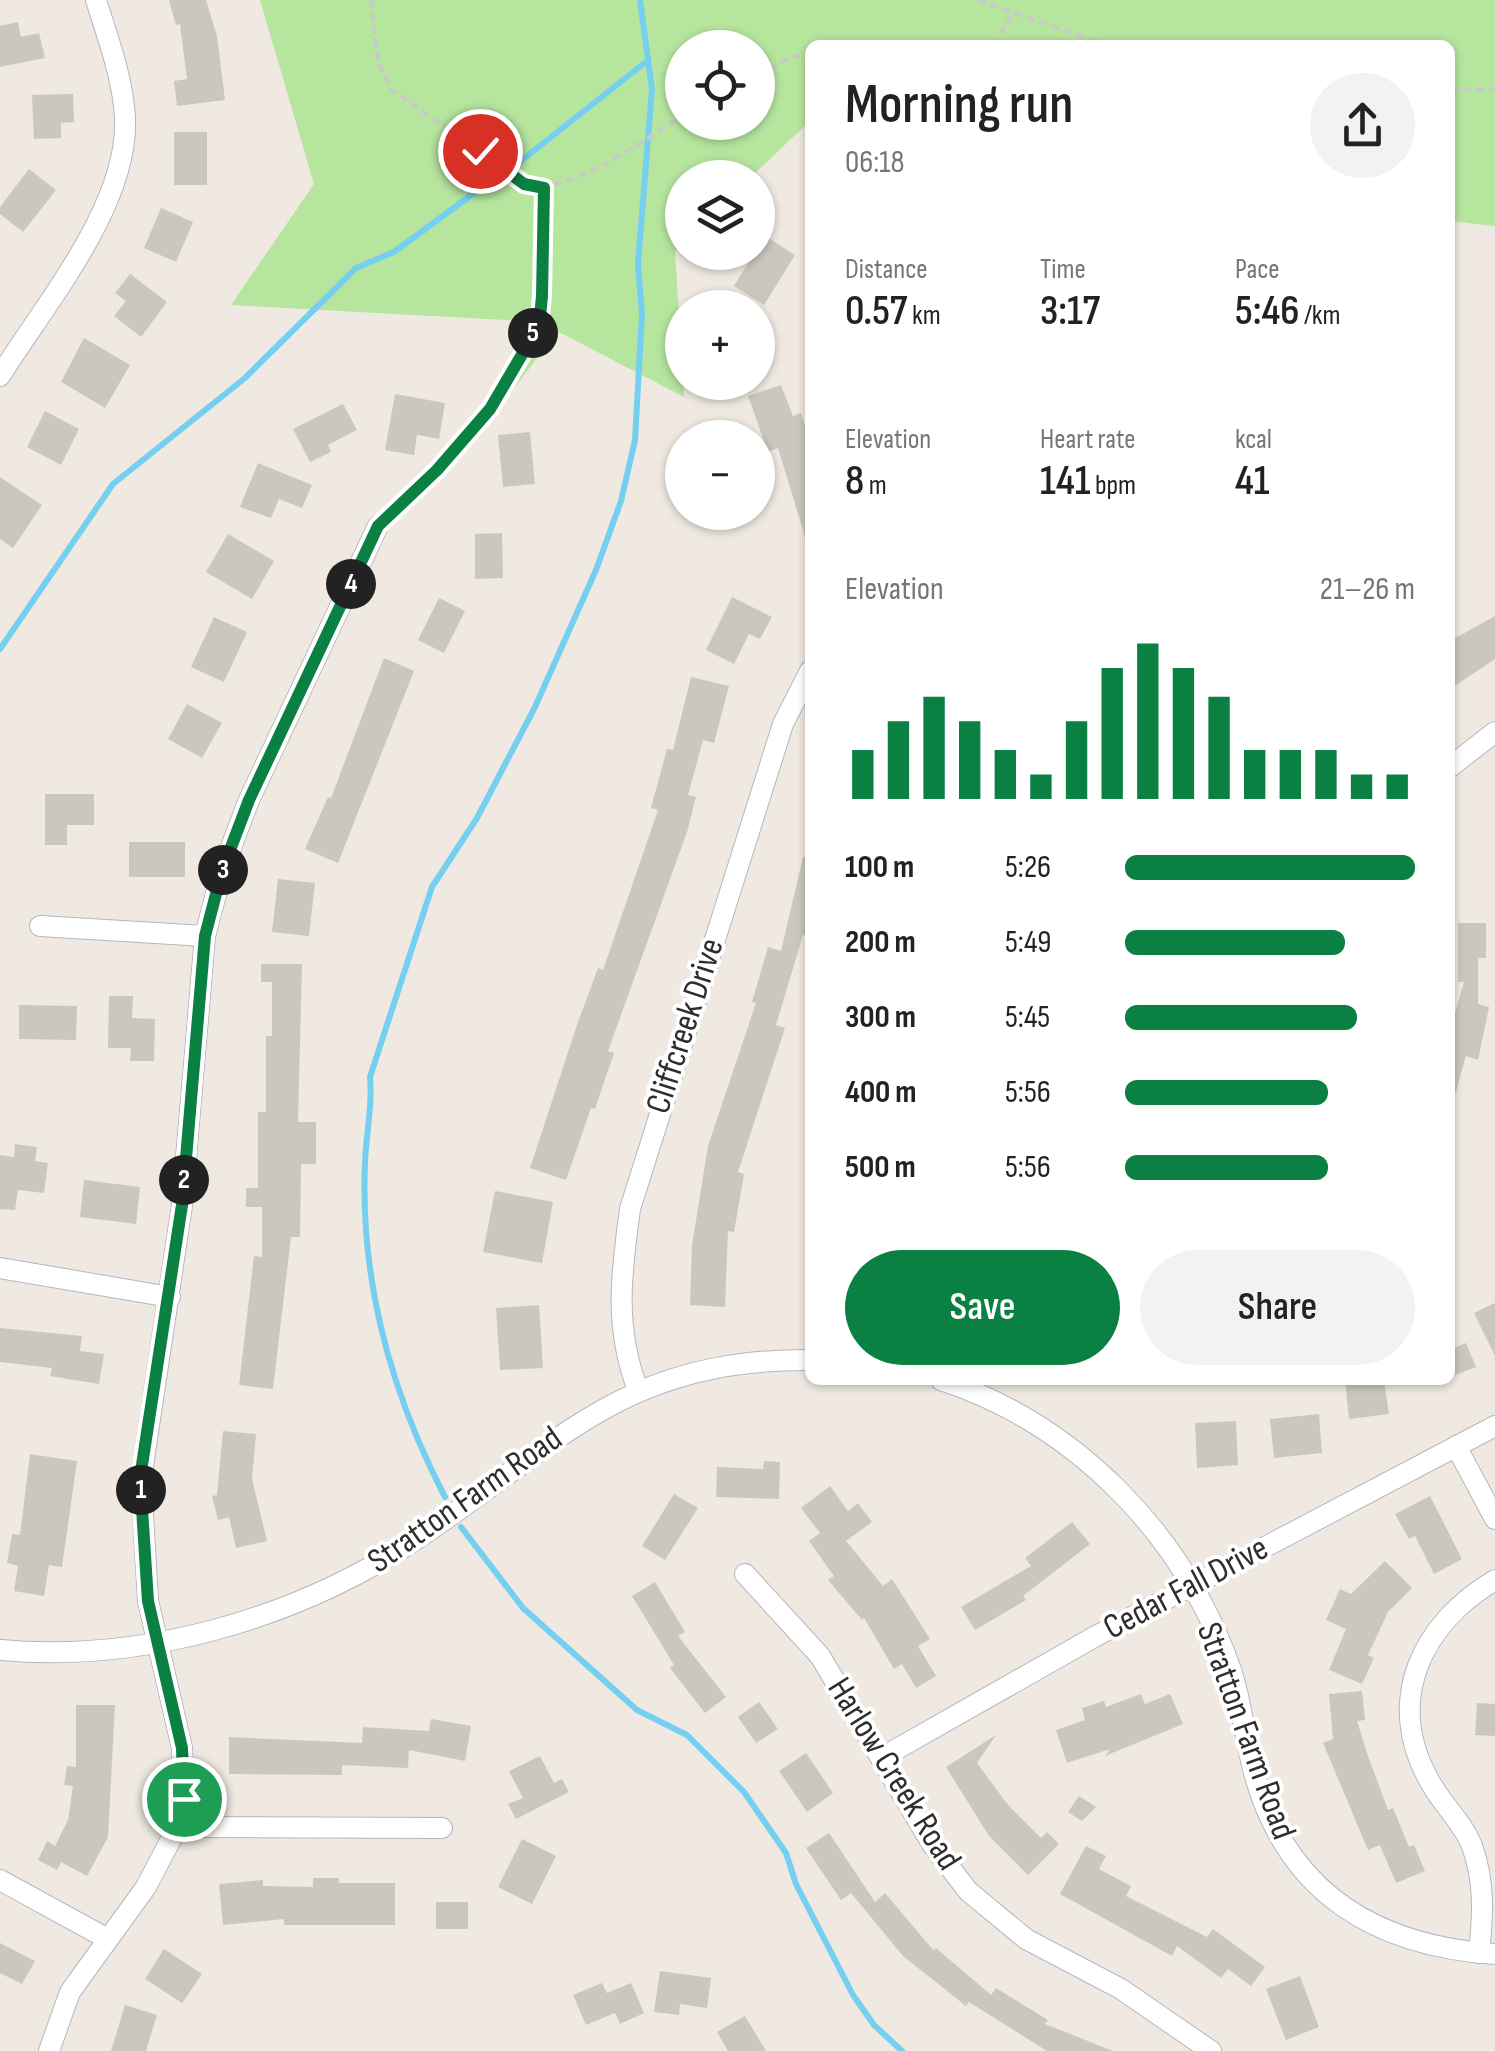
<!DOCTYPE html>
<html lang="en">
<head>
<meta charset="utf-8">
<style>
  body { margin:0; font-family:"Sofia Sans Condensed",sans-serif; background:#f2f2f2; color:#222; height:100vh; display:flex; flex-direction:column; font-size:38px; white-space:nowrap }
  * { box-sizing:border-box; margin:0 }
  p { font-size:32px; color:#767676 }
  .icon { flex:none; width:55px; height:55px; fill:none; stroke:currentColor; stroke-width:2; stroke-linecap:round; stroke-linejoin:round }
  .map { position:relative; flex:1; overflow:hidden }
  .panel { position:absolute; left:805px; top:40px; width:650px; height:1345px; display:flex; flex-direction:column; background:#fff; border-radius:15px; box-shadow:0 2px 8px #0004 }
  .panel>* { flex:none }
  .fabs { position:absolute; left:665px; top:30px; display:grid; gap:20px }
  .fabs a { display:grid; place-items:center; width:110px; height:110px; border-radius:50%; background:#fff; box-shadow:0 2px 8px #0004; font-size:50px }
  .pin { position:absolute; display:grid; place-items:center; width:85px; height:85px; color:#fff; margin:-42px; border:5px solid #fff; border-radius:50%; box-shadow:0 2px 10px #0007 }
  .km { position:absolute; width:50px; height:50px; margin:-25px; border-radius:50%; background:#222; color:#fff; font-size:28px; line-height:50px; text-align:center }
  .round { display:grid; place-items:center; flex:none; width:105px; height:105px; border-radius:52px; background:#f2f2f2 }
  .summary { display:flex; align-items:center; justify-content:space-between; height:170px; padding:0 40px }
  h1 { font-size:55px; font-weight:600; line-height:75px }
  .stats { display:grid; grid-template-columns:repeat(3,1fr); gap:15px; height:170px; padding:10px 40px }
  .stats div { display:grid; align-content:center }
  .stats b { font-size:42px; font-weight:600 }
  .stats small { font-size:28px; font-weight:400 }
  .stats p { font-size:28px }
  .chart { height:280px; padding:20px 40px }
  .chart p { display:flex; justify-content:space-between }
  .chart svg { width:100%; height:180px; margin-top:10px; stroke:#0b8043; stroke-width:6 }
  .button { display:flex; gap:20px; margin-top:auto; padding:20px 40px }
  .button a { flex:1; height:115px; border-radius:60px; background:#0b8043; color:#fff; font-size:40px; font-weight:600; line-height:115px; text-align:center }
  .button a+a { background:#f2f2f2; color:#222 }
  ul { padding:0 40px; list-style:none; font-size:32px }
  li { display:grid; grid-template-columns:160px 120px 1fr; align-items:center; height:75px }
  li i { height:25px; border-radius:12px; background:#0b8043 }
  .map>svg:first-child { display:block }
  .green { fill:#b6e59e; fill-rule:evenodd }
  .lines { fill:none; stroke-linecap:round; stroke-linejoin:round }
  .stream { stroke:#75cff0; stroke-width:6 }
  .building { fill:#cbc7bf }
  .minor-casing { stroke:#b4b7c1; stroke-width:22 }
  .path { stroke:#c9c9c9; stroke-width:4; stroke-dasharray:8 5; stroke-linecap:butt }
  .minor { stroke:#fff; stroke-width:20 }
  .route-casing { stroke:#fff; stroke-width:20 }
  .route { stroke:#0b8043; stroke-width:12 }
  .labels { text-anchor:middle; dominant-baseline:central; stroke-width:8; stroke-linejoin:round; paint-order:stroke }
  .street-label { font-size:35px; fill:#2e2e2e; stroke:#fff }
</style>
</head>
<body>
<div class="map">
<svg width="1495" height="2051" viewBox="0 0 1495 2051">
  <rect width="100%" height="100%" fill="#efe9e1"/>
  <!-- green -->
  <path class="green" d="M260,0H1495V226L1450,221V45H810V121L751,177L682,178V243L675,251L684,397L557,331C511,393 467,454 409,506L401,494L440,459L488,402L526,321L231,305L314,184ZM682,48H758V122H682Z"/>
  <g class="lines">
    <!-- stream -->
    <path class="stream" d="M512,168L647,61
      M0,649L113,484L245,378L356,268L394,252L497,176
      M445,1497C391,1393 360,1279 365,1162C366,1133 373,1106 370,1077L432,887L477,818L535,707L596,570L621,501L635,440L642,314L638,264L652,89L640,0
      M461,1527L523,1608L637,1710L687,1735L744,1792L786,1853L796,1884L853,1995L874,2025L902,2051"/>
  </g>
  <!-- building -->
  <path class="building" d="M169,0H206L217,36L225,100L177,106L174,81L187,79L180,24L176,25Z
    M18,22L21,37L39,33L45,58L0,67V26Z
    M73,94L74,122L61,123V138L34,139L32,95Z
    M174,132H207V185H174Z
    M29,169L56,190L23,232L0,214V207Z
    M161,208L193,222L176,262L144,248Z
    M765,236L795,255L764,305L734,286Z
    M130,274L167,302L141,337L114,316L126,301L115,293Z
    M84,338L130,365L105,408L61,382Z
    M781,385L793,416L801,413L810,440V539L806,540L778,448L768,452L748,396Z
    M395,394L445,403L439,439L417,435L414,455L385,450Z
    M343,404L357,430L328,445L331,452L310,462L293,429Z
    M45,411L79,429L61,465L27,447Z
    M530,432L535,484L503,487L498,435Z
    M258,463L312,485L302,508L279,499L271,518L240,507Z
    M0,477L42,505L13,548L0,539Z
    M502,533L503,578L475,579V534Z
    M228,534L274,561L252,599L206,572Z
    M732,597L772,617L760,639L749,634L734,664L706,650Z
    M439,598L465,611L444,653L418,640Z
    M1495,616V659L1450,689V641Z
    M214,617L247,632L224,682L191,667Z
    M384,658L414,671L338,863L305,849L328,797L331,798Z
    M691,677L729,686L714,743L703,740L688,795L696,797L687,832L608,1051L614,1053L595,1109L591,1108L566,1180L530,1168L578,1022L598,968L603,970L658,810L651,808L667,749L673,750Z
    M187,704L222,723L202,758L168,739Z
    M45,794H94V825H67V845H45Z
    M129,842H185V877H129Z
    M803,857H810V936L803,935L776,1025L785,1028L738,1172L744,1174L734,1232L728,1231L725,1307L690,1305L692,1245L708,1146L756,1003L752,1002L768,947L781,951Z
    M278,879L315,883L309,936L272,932Z
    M1458,923H1486V958H1478V1004L1489,1007L1478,1060L1466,1056L1455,1095H1450V1030L1464,982H1458Z
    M261,964H302L298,1122H316V1164H301L300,1237H291L273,1389L239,1385L254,1256L262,1257V1207H246V1188H258V1112H266V1036H272V982H261Z
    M109,996H133L132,1018L155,1019L154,1061H130L131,1048H108Z
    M19,1005L77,1006L76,1040L19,1039Z
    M15,1144L37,1147L35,1161L48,1163L44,1193L18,1190L15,1210L0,1209V1155L14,1157Z
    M84,1180L140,1187L136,1224L80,1217Z
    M495,1191L553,1202L542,1263L483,1252Z
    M1495,1303V1356L1474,1313Z
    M539,1305L543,1368L500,1370L496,1308Z
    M0,1328L82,1336L80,1351L104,1354L99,1384L50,1376L52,1368L0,1362Z
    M1466,1343L1476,1367L1450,1377V1350Z
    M1345,1380H1384L1389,1414L1349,1419Z
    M1319,1414L1322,1453L1274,1458L1270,1419Z
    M1236,1421L1238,1465L1197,1468L1195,1423Z
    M223,1431L256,1434L252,1479L267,1541L236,1548L229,1517L218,1520L212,1496L217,1495Z
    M30,1454L77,1461L62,1567L49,1565L44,1596L14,1591L18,1566L7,1563L12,1534L20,1535Z
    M764,1461L780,1462L779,1499L716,1497L717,1467L763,1469Z
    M830,1486L848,1511L858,1503L872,1522L846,1541L883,1586L892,1579L930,1639L918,1646L936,1676L916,1688L902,1664L894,1669L864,1618L862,1620L828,1580L834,1576L809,1541L820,1533L801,1508Z
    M674,1494L698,1508L665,1560L642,1546Z
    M1430,1496L1462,1559L1434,1574L1415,1536L1409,1539L1395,1514Z
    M1072,1522L1090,1544L1023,1596L1026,1600L975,1630L961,1607L1031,1566L1025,1558Z
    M1385,1561L1412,1588L1388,1612L1368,1655L1374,1658L1362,1684L1329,1670L1346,1629L1326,1620L1340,1589L1351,1594Z
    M655,1582L685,1632L678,1636L726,1697L705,1713L670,1668L674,1665L632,1596Z
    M1362,1691L1365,1720L1357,1721L1368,1756L1388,1810L1393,1808L1409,1847L1414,1845L1425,1871L1396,1883L1380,1845L1368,1850L1323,1743L1333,1739L1329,1694Z
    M1141,1694L1145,1704L1170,1694L1183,1724L1105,1756L1110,1749L1067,1763L1056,1730L1085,1720L1082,1708L1104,1701L1106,1707Z
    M759,1702L778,1729L756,1743L738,1717Z
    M1477,1703L1495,1704V1736L1475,1735Z
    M76,1705H115L108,1837L87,1876L61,1862L57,1870L38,1860L47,1841L55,1846L68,1820L73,1786L64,1785L67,1766L76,1767Z
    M431,1719L471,1726L465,1761L409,1750L408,1768L342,1765V1775L229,1774V1737L362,1743L363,1727L429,1731Z
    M996,1735L977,1763L1008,1805L1041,1838L1047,1832L1059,1844L1028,1875L989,1836L946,1767Z
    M806,1753L833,1793L807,1812L779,1771Z
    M540,1756L554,1783L562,1779L569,1792L516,1819L508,1804L523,1798L509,1771Z
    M1079,1796L1096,1807L1082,1821L1068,1812Z
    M829,1833L875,1902L885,1893L934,1951L936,1948L991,1995L996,1988L1048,2020L1045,2024L1113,2051H1047L969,2002L966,2006L903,1956L851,1893L841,1900L806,1848Z
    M522,1839L556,1856L532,1904L498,1887Z
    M1086,1846L1106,1856L1099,1869L1131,1886L1126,1896L1207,1937L1213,1929L1265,1967L1251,1986L1228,1969L1221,1978L1177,1946L1172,1956L1060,1894Z
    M313,1878H339V1883H395V1925H284V1919L223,1925L219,1884L263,1880V1886L313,1887Z
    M436,1902H468V1929H436Z
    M0,1943L35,1961L22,1984L0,1973Z
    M164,1949L202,1974L182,2003L145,1979Z
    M660,1971L711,1978L707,2008L680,2004L679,2015L654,2012Z
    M1300,1976L1319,2027L1286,2040L1266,1989Z
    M602,1983L607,1993L631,1983L644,2013L620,2024L615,2013L586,2025L573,1995Z
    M125,2005L157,2015L146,2051H111Z
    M745,2016L766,2051H728L717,2032Z"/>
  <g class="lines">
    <!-- minor casing -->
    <g class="minor-casing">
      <path id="minor" d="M0,376C45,304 129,205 125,118C123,78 108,39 96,0
        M1450,767L1495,732
        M40,926L205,936
        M0,1268L170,1297
        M941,1380C1076,1424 1184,1535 1231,1670C1242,1703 1245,1739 1254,1773C1287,1893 1375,1946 1495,1954
        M638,1390C614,1328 621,1274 630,1209L783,724L810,671
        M1456,1446L1495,1519
        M745,1574L820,1656L932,1844L968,1891L1026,1939L1121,1989L1211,2051
        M0,1650C142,1663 294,1619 412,1542C558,1447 618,1359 810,1360
        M881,1758L1096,1636L1495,1426
        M180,1822L203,1827L442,1828
        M0,1880L106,1938
        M1479,1953C1483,1916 1485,1882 1472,1846C1463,1823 1442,1804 1430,1782C1384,1701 1421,1624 1495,1580
        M49,2051L70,1992L146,1887L180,1822L184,1799L182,1748L148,1601L141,1479L182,1205L205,936L222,871L249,800L378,526"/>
    </g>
    <!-- path -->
    <path class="path" d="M371,0L378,62L391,89L524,184C566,198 647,138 682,116
      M978,0L1106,45
      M993,45L1014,12
      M758,75L790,57L810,54
      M1450,89L1495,90
      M393,512C450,459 516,395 539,318C551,279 543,228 544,188"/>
    <!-- minor -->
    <use href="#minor" class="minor"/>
  </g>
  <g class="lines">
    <!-- route casing -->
    <g class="route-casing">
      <path id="route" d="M184,1799L182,1748L148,1601L140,1478L182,1205L205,936L222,871L249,800L378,526L437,470L490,409L527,346L540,317L542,296L544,188L524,184L480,151"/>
    </g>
    <!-- route -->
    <use href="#route" class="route"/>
  </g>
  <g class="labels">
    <!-- street labels -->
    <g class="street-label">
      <text transform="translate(685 1026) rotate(-72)">Cliffcreek Drive</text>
      <text transform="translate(465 1500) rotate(-35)">Stratton Farm Road</text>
      <text transform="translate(1186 1588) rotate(-28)">Cedar Fall Drive</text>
      <text transform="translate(1246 1731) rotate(70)">Stratton Farm Road</text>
      <text transform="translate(894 1774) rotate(58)">Harlow Creek Road</text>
    </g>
  </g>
</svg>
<div class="fabs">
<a><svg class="icon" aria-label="locate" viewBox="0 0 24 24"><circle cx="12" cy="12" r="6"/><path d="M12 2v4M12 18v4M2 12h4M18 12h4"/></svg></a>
<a><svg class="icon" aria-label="layers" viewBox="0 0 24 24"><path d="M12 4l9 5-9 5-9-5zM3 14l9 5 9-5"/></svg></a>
<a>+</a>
<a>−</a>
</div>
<div class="pin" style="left:184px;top:1799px;background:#1e9e55"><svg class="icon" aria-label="arrive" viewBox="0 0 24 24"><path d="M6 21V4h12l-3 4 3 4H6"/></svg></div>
<div class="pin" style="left:480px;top:151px;background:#d93025"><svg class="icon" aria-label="check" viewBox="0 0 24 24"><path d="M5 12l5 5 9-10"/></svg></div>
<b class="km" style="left:141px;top:1490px">1</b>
<b class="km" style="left:184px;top:1180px">2</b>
<b class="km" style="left:223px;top:870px">3</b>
<b class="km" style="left:351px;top:584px">4</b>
<b class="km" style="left:533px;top:333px">5</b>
<section class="panel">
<div class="summary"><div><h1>Morning run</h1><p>06:18</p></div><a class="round"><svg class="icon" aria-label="share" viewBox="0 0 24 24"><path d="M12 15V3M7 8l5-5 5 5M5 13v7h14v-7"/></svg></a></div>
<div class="stats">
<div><p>Distance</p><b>0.57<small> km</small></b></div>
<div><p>Time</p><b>3:17</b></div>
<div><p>Pace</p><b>5:46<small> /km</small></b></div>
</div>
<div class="stats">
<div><p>Elevation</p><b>8<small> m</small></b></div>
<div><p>Heart rate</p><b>141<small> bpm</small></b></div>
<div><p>kcal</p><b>41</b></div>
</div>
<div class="chart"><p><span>Elevation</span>21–26 m</p>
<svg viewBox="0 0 160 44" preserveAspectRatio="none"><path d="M5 44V32M15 44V25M25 44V19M35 44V25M45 44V32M55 44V38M65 44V25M75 44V12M85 44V6M95 44V12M105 44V19M115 44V32M125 44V32M135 44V32M145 44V38M155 44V38"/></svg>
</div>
<ul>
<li><b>100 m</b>5:26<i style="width:100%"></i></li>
<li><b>200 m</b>5:49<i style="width:76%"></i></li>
<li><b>300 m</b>5:45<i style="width:80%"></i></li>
<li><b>400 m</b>5:56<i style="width:70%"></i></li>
<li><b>500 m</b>5:56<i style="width:70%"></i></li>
</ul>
<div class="button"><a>Save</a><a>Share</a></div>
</section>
</div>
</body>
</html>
